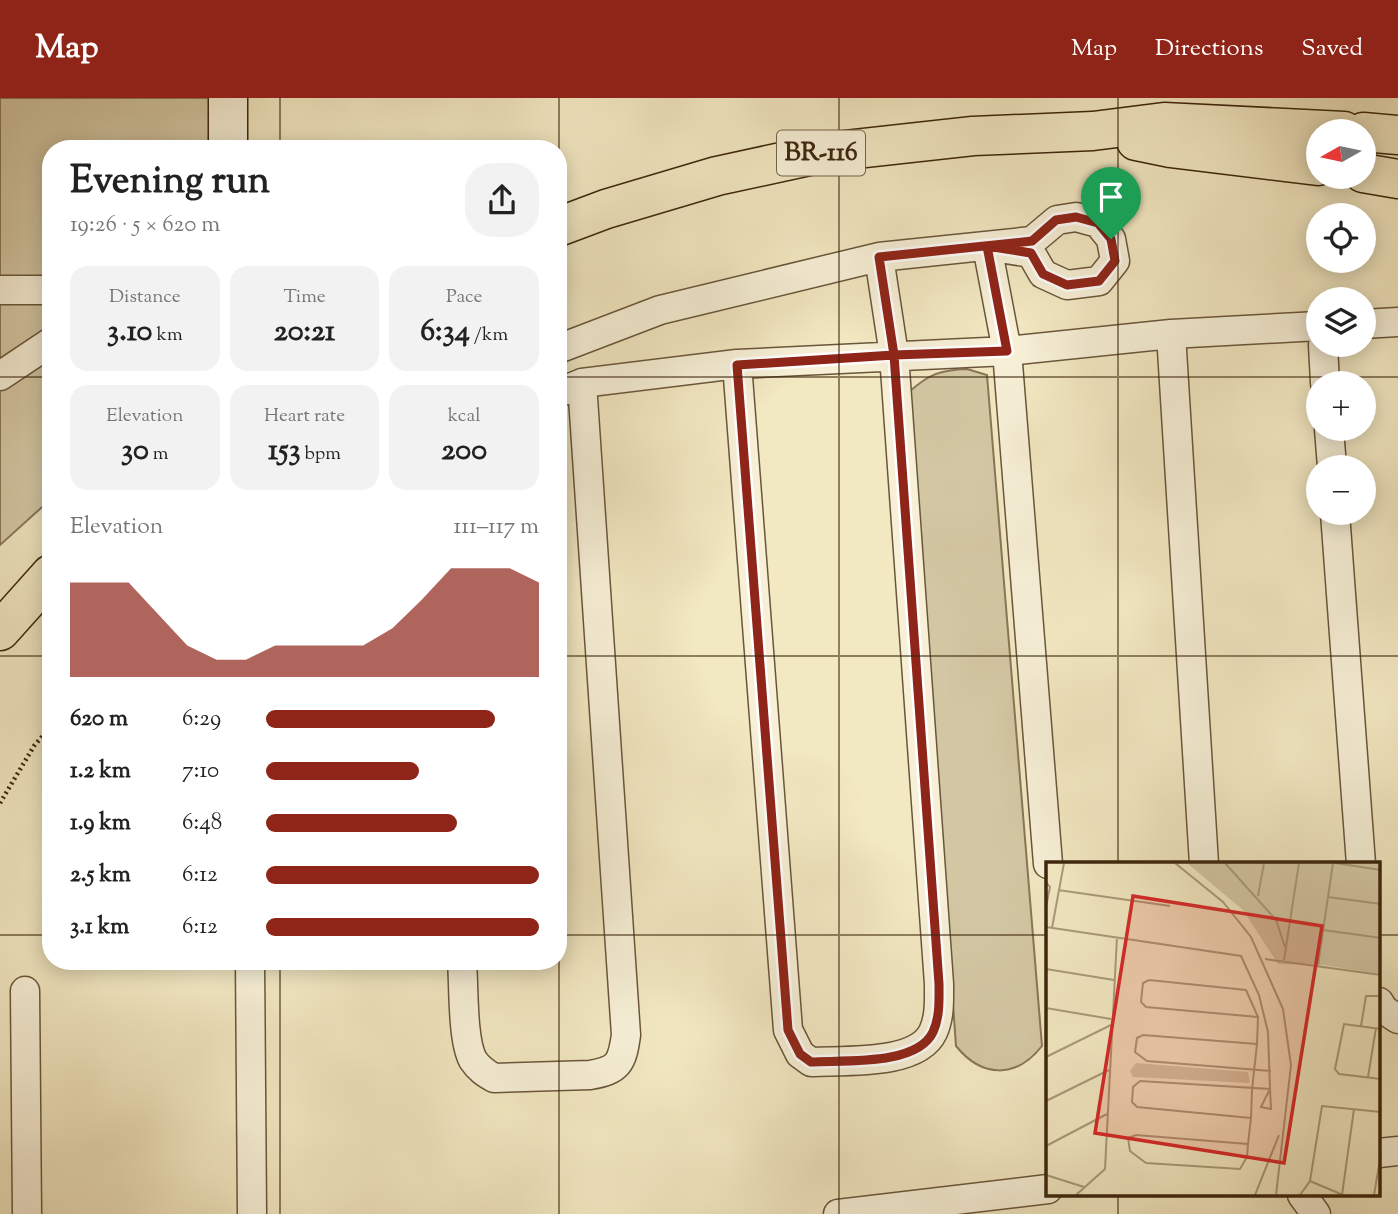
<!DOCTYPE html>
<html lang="en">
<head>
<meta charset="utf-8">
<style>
  body { margin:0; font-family:"Sorts Mill Goudy",serif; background:#f2f2f2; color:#222; height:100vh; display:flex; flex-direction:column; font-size:26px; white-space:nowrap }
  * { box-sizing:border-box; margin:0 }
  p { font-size:23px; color:#767676 }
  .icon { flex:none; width:38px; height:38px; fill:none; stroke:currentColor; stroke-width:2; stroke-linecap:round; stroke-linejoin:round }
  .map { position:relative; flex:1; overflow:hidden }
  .drawer { position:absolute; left:42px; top:42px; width:525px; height:830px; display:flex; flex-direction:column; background:#fff; border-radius:28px; box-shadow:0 4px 18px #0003 }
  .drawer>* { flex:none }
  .needle { width:46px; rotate:261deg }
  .tools { position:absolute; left:1306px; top:21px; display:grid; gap:14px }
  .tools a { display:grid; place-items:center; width:70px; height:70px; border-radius:50%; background:#fff; box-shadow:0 4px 18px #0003; font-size:35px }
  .pin { position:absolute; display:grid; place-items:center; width:60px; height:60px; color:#fff; margin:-72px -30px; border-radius:50% 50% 50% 0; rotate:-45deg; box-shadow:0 0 7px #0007 }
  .pin .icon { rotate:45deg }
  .round { display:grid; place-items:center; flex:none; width:74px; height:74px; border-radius:28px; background:#f2f2f2 }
  .head { display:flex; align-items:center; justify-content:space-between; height:119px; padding:0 28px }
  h1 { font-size:38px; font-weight:800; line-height:52px }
  .metrics { display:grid; grid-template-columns:repeat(3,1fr); gap:10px; height:119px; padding:7px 28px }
  .metrics div { display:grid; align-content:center; border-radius:18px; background:#f2f2f2; text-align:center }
  .metrics b { font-size:30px; font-weight:800 }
  .metrics small { font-size:19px; font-weight:400 }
  .metrics p { font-size:19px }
  .chart { height:196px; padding:14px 28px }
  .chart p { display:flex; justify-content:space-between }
  .chart svg { width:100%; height:126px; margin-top:7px; fill:#8f2418; opacity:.7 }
  ul { padding:0 28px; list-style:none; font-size:23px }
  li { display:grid; grid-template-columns:112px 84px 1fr; align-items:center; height:52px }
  li i { height:18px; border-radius:9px; background:#8f2418 }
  header { display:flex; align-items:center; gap:42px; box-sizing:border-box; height:98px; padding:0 35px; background:#8f2418; color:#fff }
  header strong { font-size:33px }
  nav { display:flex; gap:38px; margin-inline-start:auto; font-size:24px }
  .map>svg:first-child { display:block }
  .green { fill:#d3c7a3; stroke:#887658; stroke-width:2 }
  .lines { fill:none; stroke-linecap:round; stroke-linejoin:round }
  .street-casing { stroke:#6a563a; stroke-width:31 }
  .secondary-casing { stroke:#3c260c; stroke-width:41 }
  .highway-casing { stroke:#3c260c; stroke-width:41 }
  .path { stroke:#3c260c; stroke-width:4.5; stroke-dasharray:2 3.5; stroke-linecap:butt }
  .street { stroke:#f7f0d7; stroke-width:28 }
  .secondary { stroke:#f7f0d7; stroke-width:38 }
  .highway { stroke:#f2e8c2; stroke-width:38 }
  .route-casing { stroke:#fff; stroke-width:14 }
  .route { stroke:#8f2418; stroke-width:9 }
  .grid { fill:none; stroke:#3c260c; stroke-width:2; stroke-opacity:0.55 }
  .labels { text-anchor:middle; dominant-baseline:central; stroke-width:5; stroke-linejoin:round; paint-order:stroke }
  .shield { fill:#f7f0d7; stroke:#746349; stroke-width:2 }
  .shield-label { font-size:26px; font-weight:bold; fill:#3c260c }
  .inset-road { fill:none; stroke:#a99a79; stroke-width:2 }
  .view { fill:#d62828; fill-opacity:0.15; stroke:#d62828; stroke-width:3.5 }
  .inset-edge { fill:none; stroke:#3c260c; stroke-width:3.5 }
</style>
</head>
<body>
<header>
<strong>Map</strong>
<nav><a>Map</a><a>Directions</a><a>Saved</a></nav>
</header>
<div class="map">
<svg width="1398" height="1116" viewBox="0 0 1398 1116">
  <rect width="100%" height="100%" fill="#f2e8c2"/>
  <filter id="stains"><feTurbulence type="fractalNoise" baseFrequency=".00286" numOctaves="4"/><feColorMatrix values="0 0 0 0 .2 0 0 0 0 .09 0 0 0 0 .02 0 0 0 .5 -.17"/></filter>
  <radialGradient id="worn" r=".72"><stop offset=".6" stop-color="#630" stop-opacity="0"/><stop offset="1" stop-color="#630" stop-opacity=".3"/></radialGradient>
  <!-- green -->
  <path class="green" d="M0,0H229L236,51H51V401L0,447Z
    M967,271L987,277L1042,948C1016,981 982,980 956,948L909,294C929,276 940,272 967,271Z"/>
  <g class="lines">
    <!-- street casing -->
    <g class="street-casing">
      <path id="street" d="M987,148L1007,253L1048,766
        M0,192H51
        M1363,226L1398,224
        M1171,236L1204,766
        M1323,247L1325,285
        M558,251L660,212L879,159L1032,143L1057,122L1076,119L1098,125L1111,141L1115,163L1099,183L1067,187L1043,176L1031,155L987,148
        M737,266L788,932L800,956L811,964C844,962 917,968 933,934C940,919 939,902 939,886L894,257L879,159
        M0,278L51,244
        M558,295L582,285L737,266L1007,253L1171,236L1318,228
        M1329,331L1332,369
        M1335,415L1361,766
        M250,863L252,1116
        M462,863C464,888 462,942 473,962C479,971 485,975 494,980L590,977C619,972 622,965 626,937L582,285
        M25,893L27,1116
        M1379,904L1384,912L1398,921
        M1379,1055L1398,1053
        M1302,1097L1316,1116
        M838,1116L1048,1091"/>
    </g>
    <!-- secondary casing -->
    <g class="secondary-casing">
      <path id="secondary" d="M228,0V51"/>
    </g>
    <!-- highway casing -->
    <g class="highway-casing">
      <path id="highway" d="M1363,34L1398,37
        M1136,43L1170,50L1318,68
        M1363,75L1398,81
        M558,129L606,111L717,78L828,54L973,38L1093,33L1164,24L1344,33
        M0,533L51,476"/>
    </g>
    <!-- path -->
    <path class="path" d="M0,705L34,648L51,628"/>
    <!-- street -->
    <use href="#street" class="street"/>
    <!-- secondary -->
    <use href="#secondary" class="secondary"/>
    <!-- highway -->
    <use href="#highway" class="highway"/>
  </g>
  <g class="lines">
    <!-- route casing -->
    <g class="route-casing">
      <path id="route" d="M1111,141L1098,125L1076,119L1056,122L1032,143L879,159L894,257L737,267L788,932L800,956L811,964C844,962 917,968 933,934C940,919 939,902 939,886L894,257L1007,253L987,148L1031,155L1043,176L1067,187L1099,183L1115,163L1111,141"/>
    </g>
    <!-- route -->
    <use href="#route" class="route"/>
  </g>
  <!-- grid -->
  <path class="grid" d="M280,0V51M559,0V1116M839,0V1116M1118,0V766M0,279H51M558,279H1398M0,558H51M558,558H1398M0,837H51M558,837H1048M1379,837H1398M280,863V1116M1118,1097V1116"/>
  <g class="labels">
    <!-- shield labels -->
    <rect class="shield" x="777" y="32.5" width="88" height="45" rx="5"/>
    <g class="shield-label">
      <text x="821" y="55">BR-116</text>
    </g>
  </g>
  <!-- overview -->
  <g transform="translate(1046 764)">
    <rect width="334" height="334" fill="#f2e8c2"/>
    <path d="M141,1H334V112L277,103L232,102L197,48ZM90,201L202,210L204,221L87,215L84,209Z" fill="#d3c7a3"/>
    <path class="inset-road" d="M129,1L177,40L205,75L237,147L245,203L230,333M179,1L230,58L239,85M289,1L335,8M0,20L4,25L0,45M12,28L124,44M212,34L218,1M282,35L335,42M0,65L195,94L213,133L222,170L224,227L215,245L225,247L224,227L94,219L87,225L86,240L91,245L205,256M6,66L18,1M277,68L335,76M219,97L335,113M238,98L253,1M272,103L287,1M0,107L68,118M0,146L65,157M315,164L320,134H335M335,167L298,162L289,207L293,212L335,217M211,182L97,173L91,176L89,190L101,199L225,209M0,195L65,163M322,215L330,166M0,239L63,208M202,282L90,273L82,276L84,289L100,301L194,307L201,295L202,282L205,256L206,228L211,182L212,155L200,128L103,118L97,121L95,140L100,145L212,155M0,284L61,252M0,313L38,325M264,319L297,333M30,333L59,307L71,75M209,333L233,273M254,333L264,319L276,244L335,250M296,333L308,247M328,333L335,292"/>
    <path class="view" d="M87,34L276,64L238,301L49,271Z"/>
    <rect width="334" height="334" class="inset-edge"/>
  </g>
  <rect width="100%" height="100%" filter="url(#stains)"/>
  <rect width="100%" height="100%" fill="url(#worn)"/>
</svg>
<div class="tools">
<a><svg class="needle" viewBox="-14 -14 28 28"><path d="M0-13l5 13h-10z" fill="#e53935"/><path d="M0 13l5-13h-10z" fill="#767676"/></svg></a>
<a><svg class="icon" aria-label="locate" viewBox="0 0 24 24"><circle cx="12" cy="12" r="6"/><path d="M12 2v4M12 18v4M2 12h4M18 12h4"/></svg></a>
<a><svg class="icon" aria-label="layers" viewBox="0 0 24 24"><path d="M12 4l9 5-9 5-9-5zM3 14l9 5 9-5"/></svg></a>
<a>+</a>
<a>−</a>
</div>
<div class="pin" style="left:1111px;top:141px;background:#1e9e55"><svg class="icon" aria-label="arrive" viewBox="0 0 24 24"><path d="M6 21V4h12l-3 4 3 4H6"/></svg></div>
<section class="drawer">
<div class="head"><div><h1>Evening run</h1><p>19:26 · 5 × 620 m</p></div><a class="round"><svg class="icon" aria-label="share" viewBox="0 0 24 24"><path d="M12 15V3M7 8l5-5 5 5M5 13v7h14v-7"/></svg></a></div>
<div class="metrics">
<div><p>Distance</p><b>3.10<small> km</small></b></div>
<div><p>Time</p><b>20:21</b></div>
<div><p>Pace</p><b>6:34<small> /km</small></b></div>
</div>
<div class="metrics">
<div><p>Elevation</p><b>30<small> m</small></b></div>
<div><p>Heart rate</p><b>153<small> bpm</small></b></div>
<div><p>kcal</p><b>200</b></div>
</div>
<div class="chart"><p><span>Elevation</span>111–117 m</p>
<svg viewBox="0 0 160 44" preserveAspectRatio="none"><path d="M0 44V11L10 11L20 11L30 22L40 33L50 38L60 38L70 33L80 33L90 33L100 33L110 27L120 17L130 6L140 6L150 6L160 11V44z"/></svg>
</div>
<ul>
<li><b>620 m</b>6:29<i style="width:84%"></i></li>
<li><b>1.2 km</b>7:10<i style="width:56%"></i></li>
<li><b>1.9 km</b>6:48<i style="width:70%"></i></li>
<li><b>2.5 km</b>6:12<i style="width:100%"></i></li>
<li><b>3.1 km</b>6:12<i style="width:100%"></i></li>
</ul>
</section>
</div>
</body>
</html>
